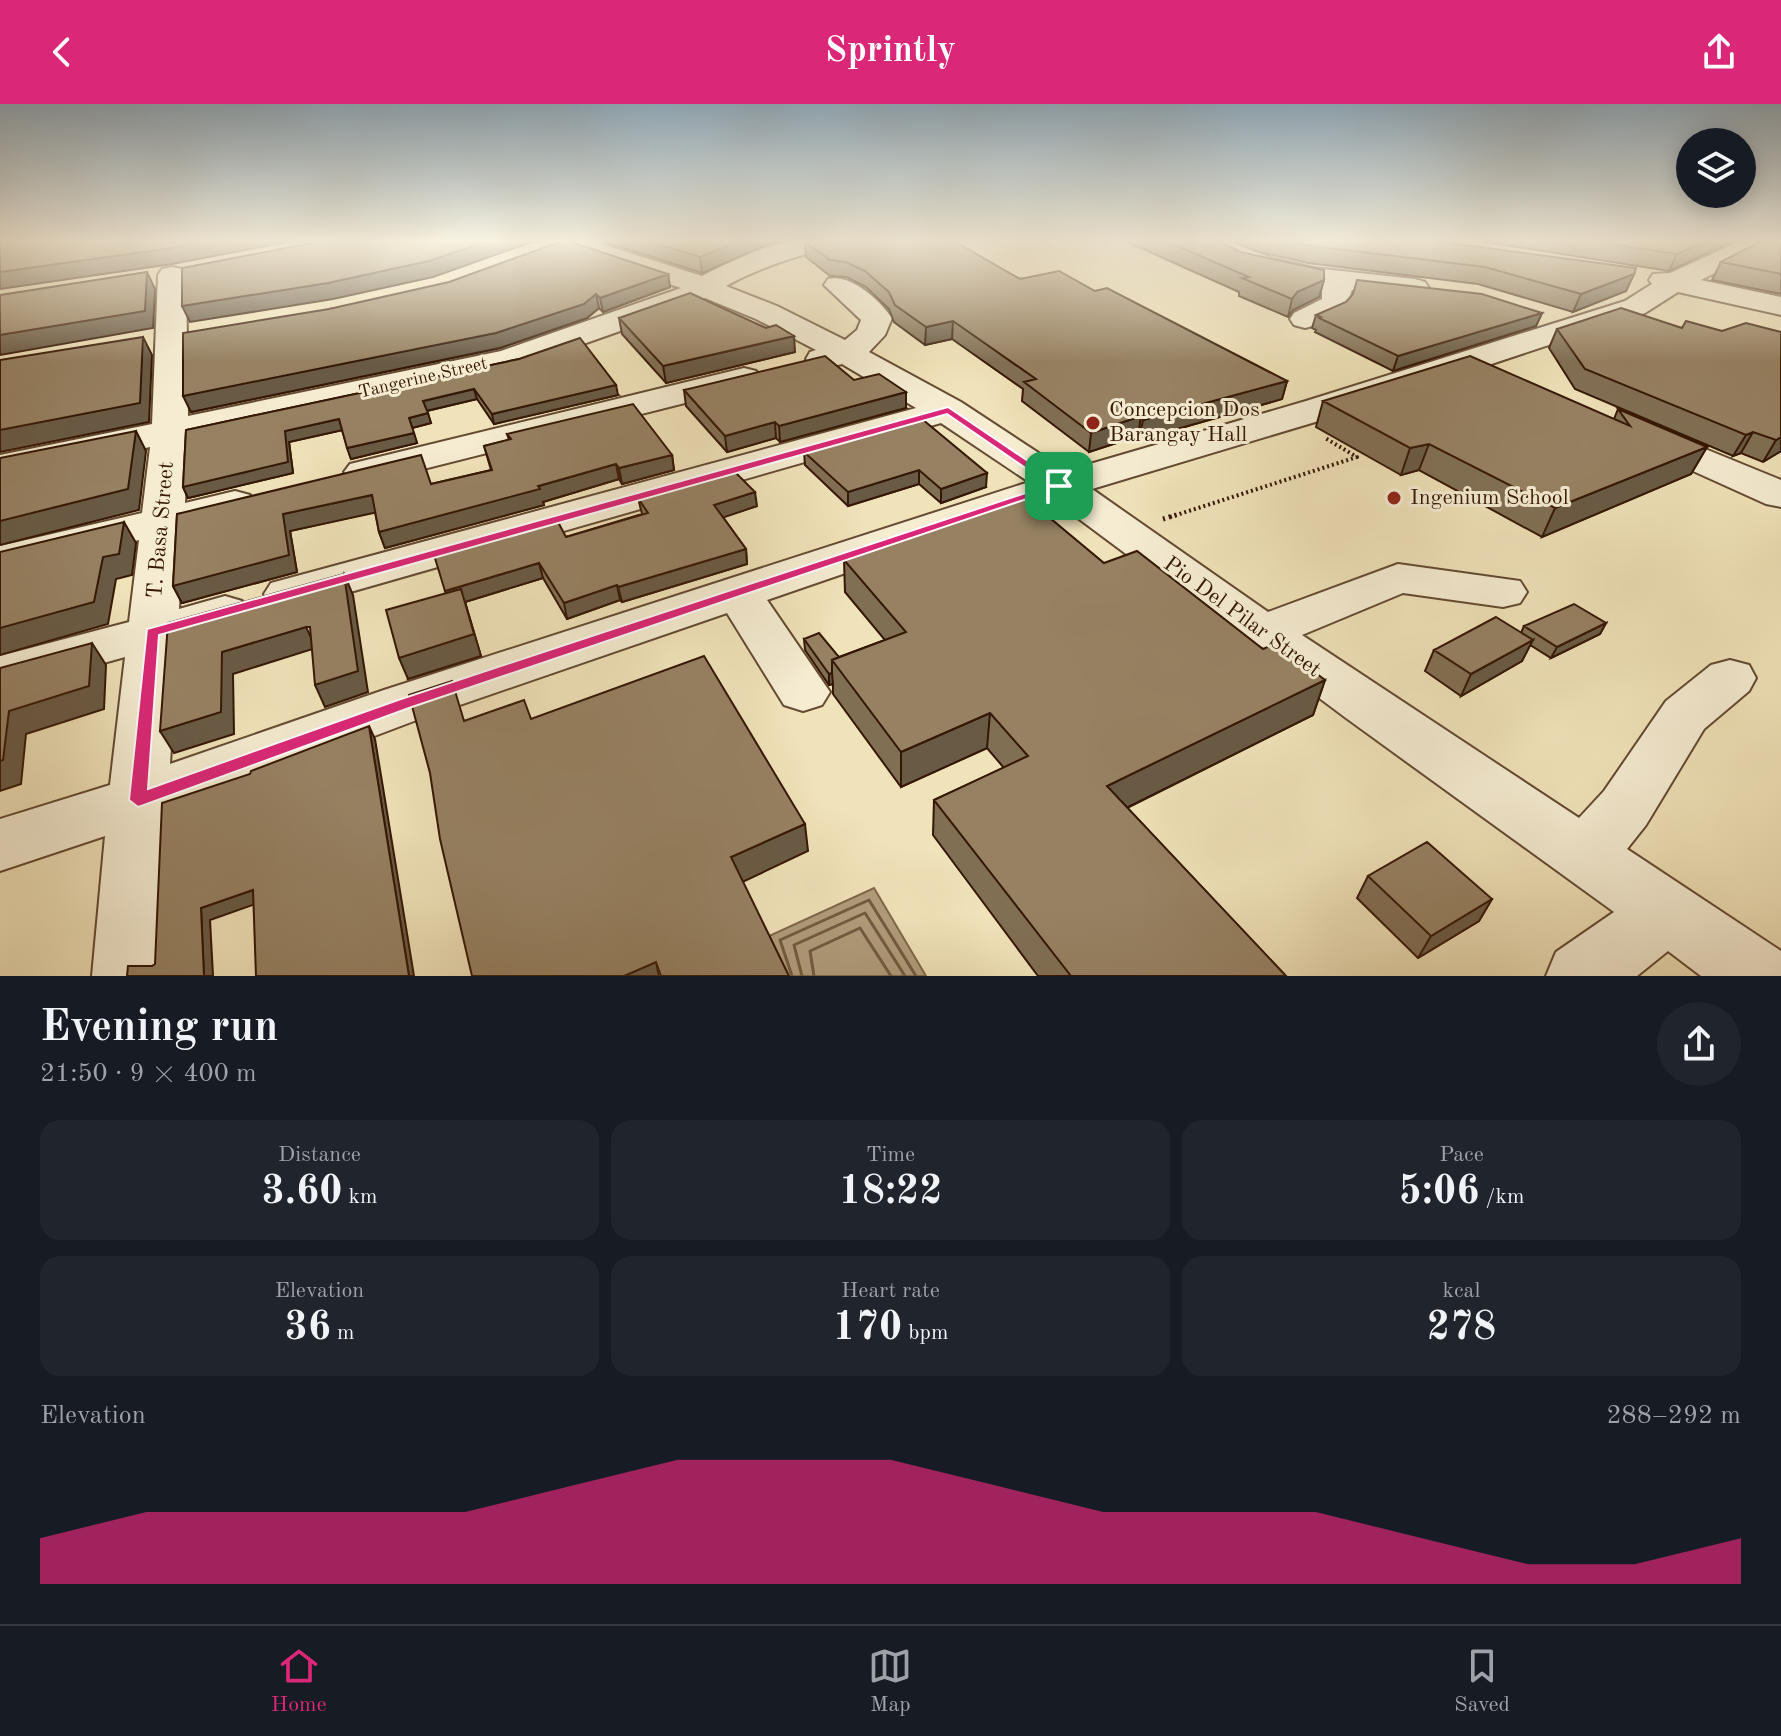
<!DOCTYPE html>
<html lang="en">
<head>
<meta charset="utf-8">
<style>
  body { margin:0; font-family:"Old Standard TT",serif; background:#20242c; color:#f1f3f6; height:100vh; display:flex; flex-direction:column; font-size:30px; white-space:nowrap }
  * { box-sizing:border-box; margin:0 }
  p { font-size:26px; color:#9ea1a6 }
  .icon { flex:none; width:44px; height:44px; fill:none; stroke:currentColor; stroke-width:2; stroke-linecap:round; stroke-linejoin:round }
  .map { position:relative; height:872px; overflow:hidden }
  .side { display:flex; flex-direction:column; background:#171b24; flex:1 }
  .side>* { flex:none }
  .fabs { position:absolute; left:1676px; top:24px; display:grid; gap:16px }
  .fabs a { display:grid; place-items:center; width:80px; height:80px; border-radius:50%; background:#171b24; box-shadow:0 4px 20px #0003; font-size:40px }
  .pin { position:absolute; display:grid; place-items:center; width:68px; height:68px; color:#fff; margin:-34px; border-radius:16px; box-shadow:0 4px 12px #0006 }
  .round { display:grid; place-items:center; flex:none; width:84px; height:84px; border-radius:42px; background:#20242c }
  .overview { display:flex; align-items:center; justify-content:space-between; height:136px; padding:0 40px }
  h1 { font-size:44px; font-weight:800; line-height:60px }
  .figures { display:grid; grid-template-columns:repeat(3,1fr); gap:12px; height:136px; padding:8px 40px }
  .figures div { display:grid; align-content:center; border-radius:20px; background:#20242c; text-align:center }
  .figures b { font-size:40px; font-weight:800 }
  .figures small { font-size:22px; font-weight:400 }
  .figures p { font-size:22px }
  .chart { height:224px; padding:16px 40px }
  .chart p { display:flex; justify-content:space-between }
  .chart svg { width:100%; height:144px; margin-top:8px; fill:#db2777; opacity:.7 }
  header { display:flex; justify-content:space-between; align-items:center; height:104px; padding:0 40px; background:#db2777; color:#fff; font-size:36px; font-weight:800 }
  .tabs { display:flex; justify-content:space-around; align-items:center; height:112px; border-top:2px solid #363941; background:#171b24; font-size:22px; color:#9ea1a6 }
  .tabs a { display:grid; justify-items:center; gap:4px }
  .tabs .active { color:#db2777 }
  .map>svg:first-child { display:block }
  .water { fill:#b09d7b; stroke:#7f674b; stroke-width:2 }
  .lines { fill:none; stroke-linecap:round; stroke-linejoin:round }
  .shore { stroke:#725a40; stroke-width:3 }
  .minor-casing { stroke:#644a31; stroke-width:4 }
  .path-far1 { stroke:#351704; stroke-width:4; stroke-dasharray:2 3; stroke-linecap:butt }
  .path { stroke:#351704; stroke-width:5; stroke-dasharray:2 4; stroke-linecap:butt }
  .minor { fill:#f5ecd2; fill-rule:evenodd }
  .wall { fill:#816f54; stroke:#351704; stroke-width:2 }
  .shaded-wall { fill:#695a45; stroke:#351704; stroke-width:2 }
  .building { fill:#968162; stroke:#351704; stroke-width:2 }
  .route { fill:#db2777; stroke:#fff; stroke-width:2; fill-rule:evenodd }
  .poi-dot { fill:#8f2418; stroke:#f5ecd2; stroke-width:3 }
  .labels { text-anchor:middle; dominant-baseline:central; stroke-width:6; stroke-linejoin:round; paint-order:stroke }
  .far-street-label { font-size:18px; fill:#351704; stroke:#f5ecd2 }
  .poi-label { font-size:22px; fill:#351704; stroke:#f5ecd2; text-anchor:start }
  .street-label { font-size:22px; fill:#351704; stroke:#f5ecd2 }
</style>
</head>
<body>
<header><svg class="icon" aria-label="back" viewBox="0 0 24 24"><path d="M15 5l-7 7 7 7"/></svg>Sprintly<svg class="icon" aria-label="share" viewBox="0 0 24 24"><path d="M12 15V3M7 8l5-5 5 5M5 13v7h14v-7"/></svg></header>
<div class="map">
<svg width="1781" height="872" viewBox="0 0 1781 872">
  <rect width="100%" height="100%" fill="#f0e2b9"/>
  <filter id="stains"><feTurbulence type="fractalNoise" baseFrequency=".0025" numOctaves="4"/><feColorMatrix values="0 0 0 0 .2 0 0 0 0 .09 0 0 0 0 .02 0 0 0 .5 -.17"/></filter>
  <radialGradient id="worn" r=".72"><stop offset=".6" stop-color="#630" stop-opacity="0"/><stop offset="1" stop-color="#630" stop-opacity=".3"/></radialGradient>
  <!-- water -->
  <path class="water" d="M874,784L926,872H786L767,833Z"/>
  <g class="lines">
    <!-- shore -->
    <path class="shore" d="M792,872L780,836L869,796L916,872
      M802,872L794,841L865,809L905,872
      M814,872L810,847L860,824L891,872"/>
    <!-- minor casing -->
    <g class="minor-casing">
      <path id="minor" d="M549,136H589L702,172C731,157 766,140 799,136C813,134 829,136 844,136L840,141C800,151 762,162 726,182L777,202L845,236L857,226L861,216L824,181L828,175C850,169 880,196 892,214L885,231L869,248L961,298L1066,367L1306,297L1625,197L1652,180L1649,176L1653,170L1670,169L1741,137H1759L1763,142L1759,147L1701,176L1781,193V211L1678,188L1645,209L1332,313L1092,385L1268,508L1398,460L1520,477L1527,488L1520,499L1503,503L1403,489L1302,531L1579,714L1604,687L1666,597L1711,561L1730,556L1749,561L1756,574L1749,587L1704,625L1646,721L1627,745L1781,847V872H1701L1668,847L1637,872H1546L1556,848L1614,808L1346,614L1055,397L767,496L830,588L822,601L803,607L784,601L727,509L422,614L168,710L162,872H92L105,732L0,767V715L110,681L125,553L0,588V552L129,518L139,436L0,470V442L142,409L150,343L0,375V351L152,320L158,171L162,165L172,163L182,165L186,171L188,312L501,247L681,184L553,141ZM705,194L756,215L816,246L810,248L806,255L810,262L822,265L842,260L916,304L271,479L264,490L271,501L288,505L305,501L941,319L1029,378L384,586L170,660L177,538L242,519L249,508L242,497L225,492L179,505L183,425L250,409L256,400L250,391L235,387L185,399L188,334L521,262L688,203Z
        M1198,136H1224L1274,155L1314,164L1415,175L1425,178L1429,184L1425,190L1415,193L1352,186L1345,206L1316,221L1305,224L1294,221L1290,215L1294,209L1322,195V182C1287,176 1218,166 1198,136Z
        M744,264L756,267L761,274L756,281L364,380L350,376L344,368L350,360Z
        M1644,320L1781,376V403L1766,400L1631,339L1625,331L1631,323Z"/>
    </g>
    <!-- path-far1 -->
    <path class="path-far1" d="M1170,413L1357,353L1325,334"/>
    <!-- path -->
    <path class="path" d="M1163,415L1176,411"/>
    <!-- minor -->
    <use href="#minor" class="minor"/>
  </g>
  <!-- wall -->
  <path class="wall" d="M599,136H785L773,138L702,169Z
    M1123,136H1216L1240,148L1324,176L1319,193L1293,206L1288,213L1239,192V188Z
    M1231,136H1428L1634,170L1626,187L1573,208L1478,180L1308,159L1256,147Z
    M1473,136H1736L1669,167Z
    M1761,136H1781V190L1712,176L1721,158L1762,137Z
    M805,138L1095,187L1287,277L1282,295L1139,336L1138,332L1089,348L1022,297L1023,285L952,235L925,241L894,218L889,205L866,183L847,173L830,172L806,153Z
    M668,170L670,183L603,208L599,204L587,214L500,244L191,308L329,205Z
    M1542,209L1536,222L1393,267L1315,228L1316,226L1312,224L1316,211Z
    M619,214L795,248L666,279L622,230Z
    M1682,224L1722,227L1781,347L1763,358L1741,349L1733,352L1575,285L1549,244L1557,225Z
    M519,255L618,291L494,320L477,295L427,307L431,319L412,324L417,339L351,355L342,326L289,338L293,369L188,394L183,383L186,326Z
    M854,276L906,304L780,338L776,334L727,348L686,302L684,286Z
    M1323,297L1614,315L1618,305L1707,343L1691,370L1542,433L1419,366L1401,371L1316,323Z
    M922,315L986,383L941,399L919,380L848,402L805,361L804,348Z
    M507,330L672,351L674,366L622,380L619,375L543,398L544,401L385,444L379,428L375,408L290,427L297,468L182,499L173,482L177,410L431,380L491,366L484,342L509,336Z
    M638,394L757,402L723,413L746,445L747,460L622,498L620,496L567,515L543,474L465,498L481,552L408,575L446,489L566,433L642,410Z
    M844,456L1104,459L1263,545L1325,576L1313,611L1127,704L1286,872H1038L933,731L934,696L1004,664L987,644L901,683L833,590V580L829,581L805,546L804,535L839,553L885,536L845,488Z
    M1606,519L1600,530L1551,554L1530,541L1522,557L1461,592L1425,567L1434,546L1521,529L1524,522Z
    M1368,772L1492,795L1479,817L1418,854L1357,794Z"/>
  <!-- shaded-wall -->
  <path class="shaded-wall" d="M211,136H297L172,160L0,185V168Z
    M491,136H537L433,173L333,195L190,218L182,202Z
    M742,136H785L773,138L702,169L700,153Z
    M1708,136H1736L1669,167L1677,150Z
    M147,168L155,185L153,224L0,251V231Z
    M668,170L670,183L603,208L600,194Z
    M1634,170L1626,187L1573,208L1581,190Z
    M1324,176L1319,193L1293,206L1288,213L1292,195L1297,188Z
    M596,190L599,204L587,214L500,244L191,308L183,292Z
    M1542,209L1536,222L1393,267L1398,252Z
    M953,217L952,235L925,241L926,223Z
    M794,232L795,248L666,279L663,262Z
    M143,233L152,251L149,318L0,348V326Z
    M1287,277L1282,295L1139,336L1143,316Z
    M616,281L618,291L494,320L492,310Z
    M474,285L477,295L426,307L423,297Z
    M906,288V304L780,338L779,322Z
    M428,309L431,319L412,324L409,314Z
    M1141,312L1138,332L1089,348L1091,329Z
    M339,315L343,326L289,338L293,369L188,394L183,383L285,327Z
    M775,318L776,334L727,348L725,332Z
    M136,327L146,347L139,406L0,441V417Z
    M1753,328L1741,349L1733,352L1746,331Z
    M414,329L417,339L351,355L347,344Z
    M1781,333V347L1763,358L1776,336Z
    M1429,340L1419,366L1401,371L1410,344Z
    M1707,343L1691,370L1542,433L1555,404Z
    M672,351L674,366L622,380L619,364Z
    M616,360L619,375L543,398L544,401L385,444L379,428Z
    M919,366V380L848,402V388Z
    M987,369L986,383L941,399V385Z
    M755,388L757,402L716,416L714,401Z
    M372,391L378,408L290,427L297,468L182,499L173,482L283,410Z
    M124,418L136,439L132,471L116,475L108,520L0,551V524L103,453Z
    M746,445L747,460L622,498L618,483Z
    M539,459L543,474L465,498L481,552L408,575L399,554L450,502L445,487Z
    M344,470L353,491L368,588L325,603L315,581Z
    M617,481L620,496L567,515L564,499Z
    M1606,519L1600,530L1551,554L1557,543Z
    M306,523L316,544L233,570L234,630L174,649L160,627L222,548Z
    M1533,536L1522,557L1461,592L1471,570Z
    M92,539L106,561L104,605L26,630L21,680L0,687V657L9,607Z
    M832,569L833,580L829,581V570Z
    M1325,576L1313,611L1100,717L1107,682Z
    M990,609L987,644L901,683V648Z
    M369,622L375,635L414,872H409Z
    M805,720L808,747L736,781L731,753Z
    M253,786L261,798L210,816L213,872H204L201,804Z
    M1492,795L1479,817L1418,854L1431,832Z
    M656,858L659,872H624Z"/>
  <!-- building -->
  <path class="building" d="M0,136H211L165,145L0,168Z
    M328,136H491L429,157L328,179L182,202V164Z
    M565,136L668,170L600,194L596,190L584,200L496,229L183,292V229L329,205L449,178Z
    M644,136H742L700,153Z
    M813,136H952L1020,175L1059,167L1095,187L1107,184L1287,277L1143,316L1141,312L1091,329L1024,278L1036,275L953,217L926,223L895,201L889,188L865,167L846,158L830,156L805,138Z
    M1163,136H1216L1240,148L1324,166V176L1297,188L1292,195L1242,174L1249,173Z
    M1283,136H1428L1636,164L1634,170L1581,190L1485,163L1312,142Z
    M1585,136H1708L1677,150Z
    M1763,136H1781V170L1721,158Z
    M147,168L145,207L0,231V191Z
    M1357,176L1482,190L1542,209L1398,252L1319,214L1321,213L1316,211L1346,198L1353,190Z
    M690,189L766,224L776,221L794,232L663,262L619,214Z
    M1621,204L1682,224L1686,217L1722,227L1746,219L1781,228V333L1776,336L1753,328L1746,331L1585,265L1557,225Z
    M143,233L140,299L0,326V256Z
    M580,234L616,281L492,310L474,285L423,297L428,309L409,314L414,329L347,344L339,315L285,327L288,358L183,383L186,326L519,255Z
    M825,252L854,276L879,270L906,288L779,322L775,318L725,332L684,286Z
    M1470,252L1630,322L1618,305L1707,343L1555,404L1429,340L1410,344L1323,297Z
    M633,300L672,351L619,364L616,360L538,382L540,385L379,428L372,391L283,410L289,451L173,482L177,410L421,351L431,380L492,366L484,342L511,335L507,330Z
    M922,315L987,369L941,385L919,366L848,388L804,348Z
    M136,327L128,385L0,417V354Z
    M734,367L755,388L714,401L746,445L618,483L617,481L564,499L539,459L445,487L434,451L557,416L566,433L648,409L638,394Z
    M1026,394L1104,459L1137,447L1263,545L1277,539L1325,576L1107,682L1286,872H1071L934,696L1028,652L990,609L901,648L832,556L906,528L844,456Z
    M124,418L119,450L103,453L94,498L0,524V448Z
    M344,470L358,567L315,581L310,523H306L222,548L221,608L160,627L168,519Z
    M461,485L474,530L399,554L386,506Z
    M1574,500L1606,519L1557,543L1524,522Z
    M1496,513L1533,536L1471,570L1434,546Z
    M819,529L839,553L832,556V569L829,570L804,535Z
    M92,539L89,582L9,607L3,656L0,657V564Z
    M704,552L805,720L731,753L789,872H661L656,858L624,872H472L440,735L430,669L409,591L452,577L464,617L524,596L531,615Z
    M369,622L409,872H256L253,786L201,804L204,872H127L128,862H152L155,860L162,699L250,670L251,667Z
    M1427,738L1492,795L1431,832L1368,772Z"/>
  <!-- sky -->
  <linearGradient id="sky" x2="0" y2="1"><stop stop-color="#91abbc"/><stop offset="0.53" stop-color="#f8f2e0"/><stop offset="1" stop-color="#f8f2e0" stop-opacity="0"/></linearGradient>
  <rect width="1781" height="258" fill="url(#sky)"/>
  <!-- route -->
  <path class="route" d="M948,303L1065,382L409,604L144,701L138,703L129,696L147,525ZM947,310L1050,381L398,596L148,685L159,531Z"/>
  <!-- markers -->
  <g class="poi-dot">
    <circle cx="1093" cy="319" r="8"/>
    <circle cx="1394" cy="394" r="8"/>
  </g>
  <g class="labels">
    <!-- far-street labels -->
    <g class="far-street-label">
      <text transform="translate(423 274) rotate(-13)">Tangerine Street</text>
    </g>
    <!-- poi labels -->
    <g class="poi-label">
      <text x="1109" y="306">Concepcion Dos<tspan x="1109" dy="25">Barangay Hall</tspan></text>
      <text x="1410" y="394">Ingenium School</text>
    </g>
    <!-- street labels -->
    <g class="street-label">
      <text transform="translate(161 426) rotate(-85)">T. Basa Street</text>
      <text transform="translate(1242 513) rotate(36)">Pio Del Pilar Street</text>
    </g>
  </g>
  <rect width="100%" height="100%" filter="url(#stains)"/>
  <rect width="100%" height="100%" fill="url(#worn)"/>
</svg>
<div class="fabs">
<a><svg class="icon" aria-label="layers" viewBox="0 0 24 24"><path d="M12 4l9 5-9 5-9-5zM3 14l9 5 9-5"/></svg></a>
</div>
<div class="pin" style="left:1059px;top:382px;background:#1e9e55"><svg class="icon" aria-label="arrive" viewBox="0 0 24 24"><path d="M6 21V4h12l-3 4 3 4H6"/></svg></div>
</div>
<section class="side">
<div class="overview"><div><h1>Evening run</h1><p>21:50 · 9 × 400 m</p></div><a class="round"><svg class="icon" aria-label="share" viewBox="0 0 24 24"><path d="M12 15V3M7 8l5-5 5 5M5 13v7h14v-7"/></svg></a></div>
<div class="figures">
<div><p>Distance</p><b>3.60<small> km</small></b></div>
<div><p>Time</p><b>18:22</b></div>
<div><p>Pace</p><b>5:06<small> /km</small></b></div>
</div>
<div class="figures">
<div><p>Elevation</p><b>36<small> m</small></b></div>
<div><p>Heart rate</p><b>170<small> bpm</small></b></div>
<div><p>kcal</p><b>278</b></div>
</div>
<div class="chart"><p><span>Elevation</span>288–292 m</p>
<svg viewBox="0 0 160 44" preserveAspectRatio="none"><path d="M0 44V30L10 22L20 22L30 22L40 22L50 14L60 6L70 6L80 6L90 14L100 22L110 22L120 22L130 30L140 38L150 38L160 30V44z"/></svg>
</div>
</section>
<nav class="tabs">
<a class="active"><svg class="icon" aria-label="home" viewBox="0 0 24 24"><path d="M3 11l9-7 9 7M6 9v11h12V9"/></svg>Home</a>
<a><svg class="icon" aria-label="map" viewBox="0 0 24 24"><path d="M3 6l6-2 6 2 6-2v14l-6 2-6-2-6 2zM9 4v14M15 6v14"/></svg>Map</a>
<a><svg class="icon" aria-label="saved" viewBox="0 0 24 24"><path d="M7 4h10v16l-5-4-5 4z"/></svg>Saved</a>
</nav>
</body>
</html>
